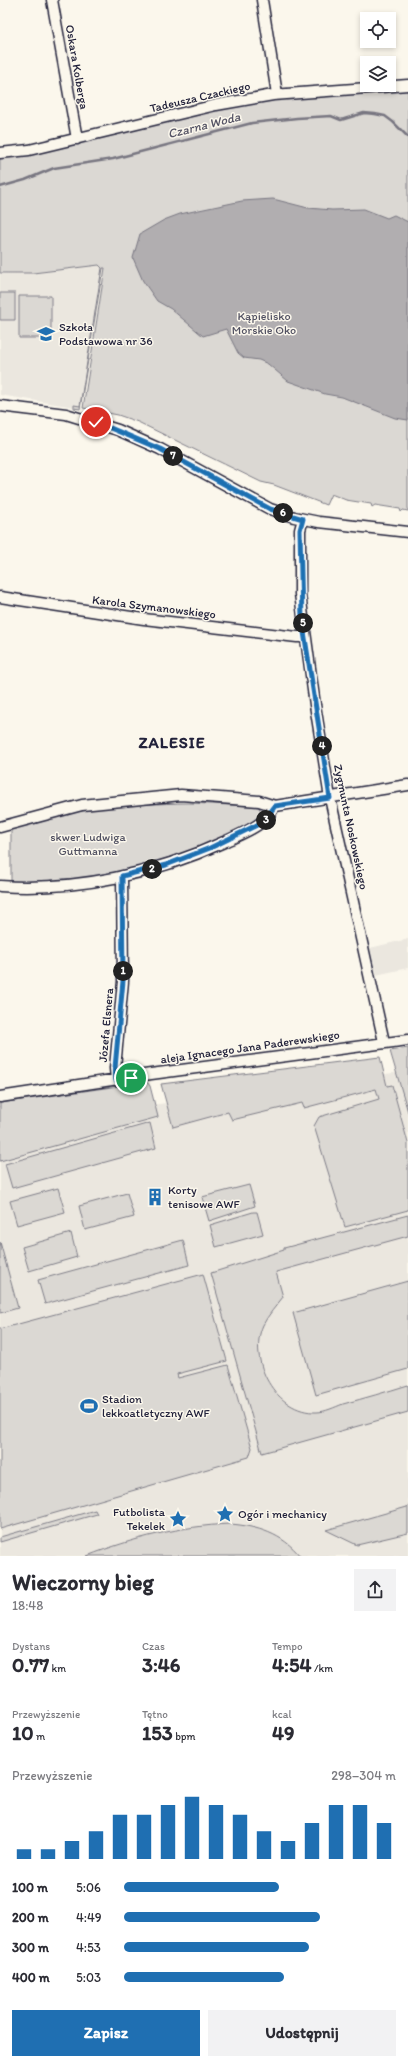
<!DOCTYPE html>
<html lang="pl">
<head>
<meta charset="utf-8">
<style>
  body { margin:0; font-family:Itim,sans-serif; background:#f2f2f3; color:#2b2b33; height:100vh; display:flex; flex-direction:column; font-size:15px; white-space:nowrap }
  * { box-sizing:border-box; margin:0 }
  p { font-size:13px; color:#7c7c81 }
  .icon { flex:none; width:22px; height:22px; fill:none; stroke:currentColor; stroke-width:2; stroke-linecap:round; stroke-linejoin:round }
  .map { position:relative; height:1556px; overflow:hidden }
  .drawer { display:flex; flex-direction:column; background:#fff; flex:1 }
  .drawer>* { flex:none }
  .tools { position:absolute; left:360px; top:12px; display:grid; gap:8px }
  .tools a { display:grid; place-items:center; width:36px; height:36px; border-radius:0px; background:#fff; box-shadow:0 2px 6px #0003; font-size:20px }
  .pin { position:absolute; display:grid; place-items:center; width:34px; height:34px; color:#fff; margin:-17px; border:2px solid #fff; border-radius:50%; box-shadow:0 1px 4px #0007 }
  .km { position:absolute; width:20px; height:20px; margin:-10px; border-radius:50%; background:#222; color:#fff; font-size:11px; line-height:20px; text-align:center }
  .round { display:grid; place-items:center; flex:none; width:42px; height:42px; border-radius:0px; background:#f2f2f3 }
  .headline { display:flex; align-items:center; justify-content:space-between; height:68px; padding:0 12px }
  h1 { font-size:22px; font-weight:800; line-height:30px }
  .metrics { display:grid; grid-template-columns:repeat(3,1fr); gap:6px; height:68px; padding:4px 12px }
  .metrics div { display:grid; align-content:center }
  .metrics b { font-size:20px; font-weight:800 }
  .metrics small { font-size:11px; font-weight:400 }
  .metrics p { font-size:11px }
  .chart { height:112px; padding:8px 12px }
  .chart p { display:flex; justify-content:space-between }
  .chart svg { width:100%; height:72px; margin-top:4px; stroke:#1f6fb2; stroke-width:6 }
  .button { display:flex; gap:8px; margin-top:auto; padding:8px 12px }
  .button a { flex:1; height:46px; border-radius:0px; background:#1f6fb2; color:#fff; font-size:16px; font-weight:800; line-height:46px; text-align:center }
  .button a+a { background:#f2f2f3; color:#2b2b33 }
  ul { padding:0 12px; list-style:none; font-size:13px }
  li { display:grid; grid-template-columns:64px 48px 1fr; align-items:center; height:30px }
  li i { height:10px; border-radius:5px; background:#1f6fb2 }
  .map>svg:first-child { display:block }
  .built { fill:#ebe7df }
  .green { fill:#dbd8d3; stroke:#7e7d87 }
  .water { fill:#b1aeb0; stroke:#787681 }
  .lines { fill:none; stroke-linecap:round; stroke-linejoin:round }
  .stream { stroke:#787681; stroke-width:2.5 }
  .minor-casing { stroke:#22223b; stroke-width:13 }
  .minor { stroke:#fbf7ec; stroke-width:10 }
  .route-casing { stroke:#fff; stroke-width:8 }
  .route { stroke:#1f6fb2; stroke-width:5 }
  .labels { text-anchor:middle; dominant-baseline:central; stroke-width:3; stroke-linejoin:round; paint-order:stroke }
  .street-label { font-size:12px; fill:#22223b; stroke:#fbf7ec }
  .park-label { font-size:12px; fill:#505061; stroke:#fbf7ec }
  .poi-label { font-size:12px; fill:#22223b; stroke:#fbf7ec; text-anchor:start }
  .water-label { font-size:13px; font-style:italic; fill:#545364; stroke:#fbf7ec }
  .district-label { font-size:16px; font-weight:bold; letter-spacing:1px; fill:#22223b; stroke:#fbf7ec }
</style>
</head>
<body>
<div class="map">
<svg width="408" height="1556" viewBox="0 0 408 1556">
  <rect width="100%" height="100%" fill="#fbf7ec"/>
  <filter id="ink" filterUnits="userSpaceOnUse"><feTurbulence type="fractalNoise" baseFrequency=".025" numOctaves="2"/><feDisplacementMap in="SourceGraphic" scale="8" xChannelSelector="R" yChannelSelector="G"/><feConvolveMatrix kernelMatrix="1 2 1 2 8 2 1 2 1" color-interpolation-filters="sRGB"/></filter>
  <g filter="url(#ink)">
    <!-- built -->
    <path class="built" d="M100,265L102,268L80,406L74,405V407L0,395V274L33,273Z
      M408,939V968L376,975L370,948Z
      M408,1071V1556H0V1129L159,1104Z"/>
    <!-- green -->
    <path class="green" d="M408,89V511L403,510L401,512L400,509L375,505L372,507L371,504L346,500L331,494L326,505L274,485L261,482L138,422L118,415L83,408L105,268H103L80,409L74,408V405L80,406L102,268L99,265L33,273H0V157L256,101Z
      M0,293H15V320H0Z
      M19,296H51V338H19Z
      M189,803L252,806L259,807L262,814L249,825L197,848L132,870L66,881L11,883V829C67,808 130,804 189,803Z
      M408,1048V1112L390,1051Z
      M380,1057L387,1086L392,1085L408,1143V1210L345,1227L314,1126L319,1117L379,1099L376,1089L304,1108L302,1103L232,1120L228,1112L173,1127L161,1084Z
      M147,1082L150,1086L158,1117L0,1161V1103Z
      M150,1123L156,1148L12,1188L5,1164Z
      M249,1185L255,1206L209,1221L202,1197Z
      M58,1188L65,1212L17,1225L10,1201Z
      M127,1193L134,1217L85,1230L79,1206Z
      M253,1212H257L263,1234L216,1247L210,1225Z
      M408,1215V1236L276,1272L283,1297C276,1306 268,1315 263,1325C247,1360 276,1414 317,1412C325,1412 335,1407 343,1404C365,1398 386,1392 408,1385V1412L262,1453L211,1273L284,1250V1248Z
      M71,1233L77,1257L29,1271L22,1247Z
      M183,1240L189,1265L45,1304L38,1280Z
      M0,1242L18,1308L0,1313Z
      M203,1274L227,1361L177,1374L178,1378L228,1365L252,1448L249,1457L0,1529V1329Z
      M408,1281V1369L316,1395L293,1313Z
      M408,1505V1533L357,1545L326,1530L407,1507Z
      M95,1510L97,1514L0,1542V1537Z
      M230,1524C257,1526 283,1534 300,1556H87C133,1538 181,1526 230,1524Z"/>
    <!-- water -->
    <path class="water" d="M273,199L308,208L332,210L364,209L387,218L394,215L408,222V420L395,418L342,397L325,394L288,381L268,364L259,360L244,358L238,353L226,329L203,336L171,309L157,301L143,281L133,258L140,234L164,220L180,214L242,201Z"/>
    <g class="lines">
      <!-- stream -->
      <path class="stream" d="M0,187L25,180L54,168L113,159L252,123L297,118L331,116L341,120L364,113L375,114L385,116L393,122L408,137"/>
      <!-- minor casing -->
      <g class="minor-casing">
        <path id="minor" d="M52,0L77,139
          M262,0L277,94
          M0,153L29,150L216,105L273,95L408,85
          M0,406L66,414L118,430L160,449L270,509L294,517L319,522L408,532
          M303,519L300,530V594L315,705L330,798L384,1042
          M0,597L144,619L297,637H305
          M0,827L82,805L181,795L259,801L275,806L408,785
          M0,886C76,891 155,874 224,842C245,832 263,827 275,806
          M116,1080L115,1068L123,981L122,876
          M0,1097L151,1074L408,1040"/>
      </g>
      <!-- minor -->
      <use href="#minor" class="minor"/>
    </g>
  </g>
  <g class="lines" filter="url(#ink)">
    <!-- route casing -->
    <g class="route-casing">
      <path id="route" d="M96,422L160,449L270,509L303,519L300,530L302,619L330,798L275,806L263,822L210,848L166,865L122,876L123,981L115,1068L116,1080L131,1078"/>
    </g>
    <!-- route -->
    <use href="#route" class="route"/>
  </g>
  <!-- icons -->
  <defs>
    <g id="school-bare" transform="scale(1.38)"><path d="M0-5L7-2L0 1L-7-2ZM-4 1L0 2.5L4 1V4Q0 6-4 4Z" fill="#1f6fb2" stroke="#fbf7ec" stroke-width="2.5" paint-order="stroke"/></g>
    <g id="building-bare" transform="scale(1.38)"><path d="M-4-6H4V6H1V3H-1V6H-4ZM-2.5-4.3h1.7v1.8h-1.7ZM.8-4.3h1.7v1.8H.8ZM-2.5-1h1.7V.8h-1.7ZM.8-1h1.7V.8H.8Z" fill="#1f6fb2" stroke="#fbf7ec" stroke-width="2.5" paint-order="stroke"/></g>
    <g id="stadium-bare" transform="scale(1.38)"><path d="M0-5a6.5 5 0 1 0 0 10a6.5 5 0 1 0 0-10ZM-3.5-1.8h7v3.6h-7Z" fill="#1f6fb2" stroke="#fbf7ec" stroke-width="2.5" paint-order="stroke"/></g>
    <g id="sight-bare" transform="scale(1.38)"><path d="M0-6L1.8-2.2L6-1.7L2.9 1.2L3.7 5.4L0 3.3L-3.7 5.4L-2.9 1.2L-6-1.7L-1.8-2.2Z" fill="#1f6fb2" stroke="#fbf7ec" stroke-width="2.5" paint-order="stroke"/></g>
  </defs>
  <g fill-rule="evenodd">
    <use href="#school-bare" x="46" y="334"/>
    <use href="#building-bare" x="155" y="1197"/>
    <use href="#stadium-bare" x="89" y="1406"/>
    <use href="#sight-bare" x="225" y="1514"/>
    <use href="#sight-bare" x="178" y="1519"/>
  </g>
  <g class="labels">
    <!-- street labels -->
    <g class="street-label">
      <text transform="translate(77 67) rotate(80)">Oskara Kolberga</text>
      <text transform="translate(200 97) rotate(-13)">Tadeusza Czackiego</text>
      <text transform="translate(154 607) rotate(7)">Karola Szymanowskiego</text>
      <text transform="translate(351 827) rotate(78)">Zygmunta Noskowskiego</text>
      <text transform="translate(106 1025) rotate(-85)">Józefa Elsnera</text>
      <text transform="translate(250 1047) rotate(-8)">aleja Ignacego Jana Paderewskiego</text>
    </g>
    <!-- park labels -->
    <g class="park-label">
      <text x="264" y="316">Kąpielisko<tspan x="264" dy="14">Morskie Oko</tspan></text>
      <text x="88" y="837">skwer Ludwiga<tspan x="88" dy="14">Guttmanna</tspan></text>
    </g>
    <!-- poi labels -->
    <g class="poi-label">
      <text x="59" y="327">Szkoła<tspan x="59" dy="14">Podstawowa nr 36</tspan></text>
      <text x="168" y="1190">Korty<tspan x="168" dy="14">tenisowe AWF</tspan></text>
      <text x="102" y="1399">Stadion<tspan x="102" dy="14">lekkoatletyczny AWF</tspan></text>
      <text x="165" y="1512" text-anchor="end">Futbolista<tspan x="165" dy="14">Tekelek</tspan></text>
      <text x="238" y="1514">Ogór i mechanicy</text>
    </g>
    <!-- water labels -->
    <g class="water-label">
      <text transform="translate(204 125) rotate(-14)">Czarna Woda</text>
    </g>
    <!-- district labels -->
    <g class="district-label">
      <text x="172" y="742">ZALESIE</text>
    </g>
  </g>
</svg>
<div class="tools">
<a><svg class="icon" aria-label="locate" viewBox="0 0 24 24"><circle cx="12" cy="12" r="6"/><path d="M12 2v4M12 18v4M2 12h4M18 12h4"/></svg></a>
<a><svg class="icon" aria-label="layers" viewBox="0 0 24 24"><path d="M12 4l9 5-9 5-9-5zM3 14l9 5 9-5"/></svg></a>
</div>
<div class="pin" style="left:131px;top:1078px;background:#1e9e55"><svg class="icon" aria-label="arrive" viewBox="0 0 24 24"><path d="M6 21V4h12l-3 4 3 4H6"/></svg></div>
<div class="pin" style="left:96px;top:422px;background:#d93025"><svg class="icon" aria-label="check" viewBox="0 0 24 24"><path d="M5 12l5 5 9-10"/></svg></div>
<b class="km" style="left:123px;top:971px">1</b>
<b class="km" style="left:152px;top:869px">2</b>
<b class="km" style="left:266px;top:820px">3</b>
<b class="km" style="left:322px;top:746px">4</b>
<b class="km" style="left:303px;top:623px">5</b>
<b class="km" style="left:283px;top:513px">6</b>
<b class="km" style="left:173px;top:456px">7</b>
</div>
<section class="drawer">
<div class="headline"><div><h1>Wieczorny bieg</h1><p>18:48</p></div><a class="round"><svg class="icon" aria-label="share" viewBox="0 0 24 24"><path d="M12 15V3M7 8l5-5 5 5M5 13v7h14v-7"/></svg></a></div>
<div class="metrics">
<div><p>Dystans</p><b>0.77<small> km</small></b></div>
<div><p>Czas</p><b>3:46</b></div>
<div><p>Tempo</p><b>4:54<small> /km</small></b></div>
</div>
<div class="metrics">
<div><p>Przewyższenie</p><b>10<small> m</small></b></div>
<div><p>Tętno</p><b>153<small> bpm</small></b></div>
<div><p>kcal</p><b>49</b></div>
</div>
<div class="chart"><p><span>Przewyższenie</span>298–304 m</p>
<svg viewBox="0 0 160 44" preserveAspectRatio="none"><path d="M5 44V38M15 44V38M25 44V33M35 44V27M45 44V17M55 44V17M65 44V11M75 44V6M85 44V11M95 44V17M105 44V27M115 44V33M125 44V22M135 44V11M145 44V11M155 44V22"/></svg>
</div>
<ul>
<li><b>100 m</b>5:06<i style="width:57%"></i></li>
<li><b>200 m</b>4:49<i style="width:72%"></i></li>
<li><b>300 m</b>4:53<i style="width:68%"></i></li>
<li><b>400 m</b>5:03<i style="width:59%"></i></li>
</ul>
<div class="button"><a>Zapisz</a><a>Udostępnij</a></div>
</section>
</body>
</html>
